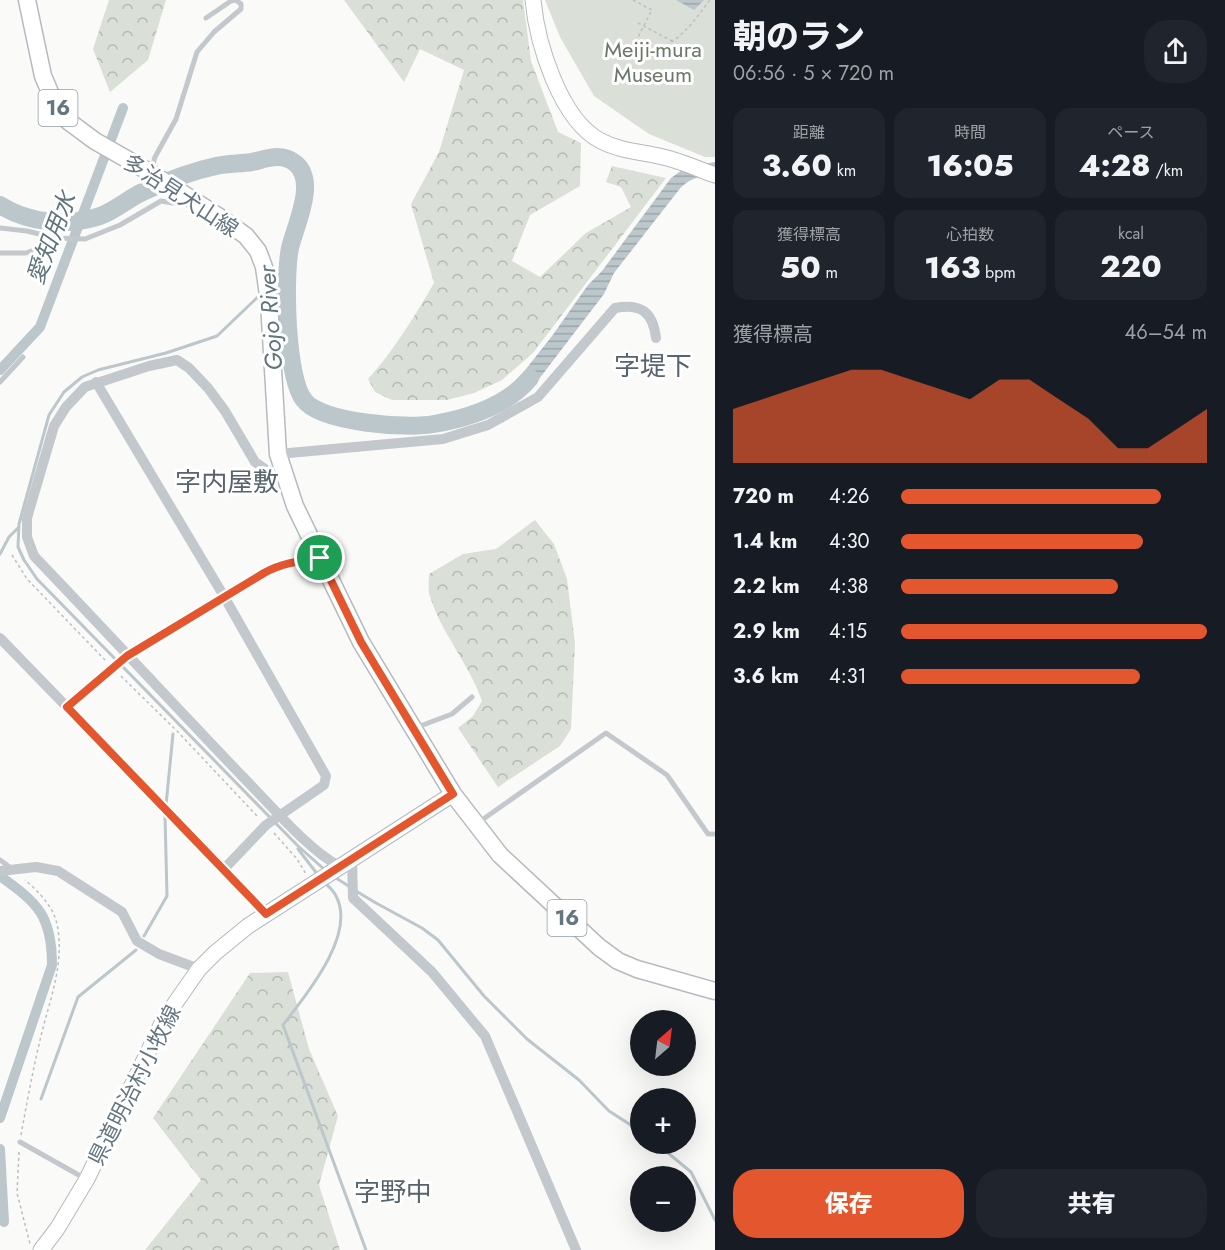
<!DOCTYPE html>
<html lang="ja">
<head>
<meta charset="utf-8">
<style>
  body { margin:0; font-family:Jost,"Noto Sans JP",sans-serif; background:#20242c; color:#f1f3f6; height:100vh; display:flex; flex-direction:column; font-size:22px; white-space:nowrap }
  * { box-sizing:border-box; margin:0 }
  p { font-size:20px; color:#9ea1a6 }
  .icon { flex:none; width:33px; height:33px; fill:none; stroke:currentColor; stroke-width:2; stroke-linecap:round; stroke-linejoin:round }
  .map { position:relative; flex:1; overflow:hidden }
  .drawer { display:flex; flex-direction:column; background:#171b24; width:510px }
  .drawer>* { flex:none }
  .needle { width:39px; rotate:28deg }
  .controls { position:absolute; left:630px; top:1010px; display:grid; gap:12px }
  .controls a { display:grid; place-items:center; width:66px; height:66px; border-radius:50%; background:#171b24; box-shadow:0 6px 24px #0002; font-size:30px }
  .pin { position:absolute; display:grid; place-items:center; width:51px; height:51px; color:#fff; margin:-26px; border:3px solid #fff; border-radius:50%; box-shadow:0 2px 6px #0007 }
  .round { display:grid; place-items:center; flex:none; width:63px; height:63px; border-radius:24px; background:#20242c }
  .head { display:flex; align-items:center; justify-content:space-between; height:102px; padding:0 18px }
  h1 { font-size:33px; font-weight:800; line-height:45px }
  .metrics { display:grid; grid-template-columns:repeat(3,1fr); gap:9px; height:102px; padding:6px 18px }
  .metrics div { display:grid; align-content:center; border-radius:15px; background:#20242c; text-align:center }
  .metrics b { font-size:30px; font-weight:800 }
  .metrics small { font-size:16px; font-weight:400 }
  .metrics p { font-size:16px }
  .chart { height:168px; padding:12px 18px }
  .chart p { display:flex; justify-content:space-between }
  .chart svg { width:100%; height:108px; margin-top:6px; fill:#e4572e; opacity:.7 }
  .action { display:flex; gap:12px; margin-top:auto; padding:12px 18px }
  .action a { flex:1; height:69px; border-radius:24px; background:#e4572e; color:#fff; font-size:24px; font-weight:800; line-height:69px; text-align:center }
  .action a+a { background:#20242c; color:#f1f3f6 }
  ul { padding:0 18px; list-style:none; font-size:20px }
  li { display:grid; grid-template-columns:96px 72px 1fr; align-items:center; height:45px }
  li i { height:15px; border-radius:8px; background:#e4572e }
  main { display:flex; flex:1; min-height:0 }
  .map>svg:first-child { display:block }
  .forest { fill:url(#forest-crowns) }
  .park { fill:#dadfd7 }
  .water { fill:url(#water-rules) }
  .lines { fill:none; stroke-linecap:round; stroke-linejoin:round }
  .stream { stroke:#bbc7cb; stroke-width:3 }
  .canal { stroke:#bbc7cb; stroke-width:10 }
  .river { stroke:#bbc7cb; stroke-width:18 }
  .secondary-casing { stroke:#b3babf; stroke-width:17 }
  .primary-casing { stroke:#b5babe; stroke-width:19 }
  .path { stroke:#bbbfc2; stroke-width:1.5; stroke-dasharray:3 3; stroke-linecap:butt }
  .lane { stroke:#c3c8cc; stroke-width:5 }
  .street { stroke:#c3c8cc; stroke-width:10 }
  .secondary { stroke:#fff; stroke-width:15 }
  .primary { stroke:#fff; stroke-width:16 }
  .route-casing { stroke:#fff; stroke-width:12 }
  .route { stroke:#e4572e; stroke-width:8 }
  .labels { text-anchor:middle; dominant-baseline:central; stroke-width:6; stroke-linejoin:round; paint-order:stroke }
  .shield { fill:#fff; stroke:#939fa8; stroke-width:1.5 }
  .shield-label { font-size:21px; font-weight:bold; fill:#657683 }
  .park-label { font-size:22px; fill:#687a64; stroke:#fff }
  .street-label { font-size:22px; fill:#657683; stroke:#fff }
  .water-label { font-size:24px; font-style:italic; fill:#60757c; stroke:#fff }
  .quarter-label { font-size:26px; fill:#57646e; stroke:#fff }
</style>
</head>
<body>
<main>
<div class="map">
<svg width="715" height="1250" viewBox="0 0 715 1250">
  <defs>
    <pattern id="forest-crowns" width="20" height="18" patternUnits="userSpaceOnUse" patternTransform="scale(1.5)"><rect width="20" height="18" fill="#dadfd7"/><path d="M2 6a3 3 0 1 1 6 0M12 15a3 3 0 1 1 6 0" fill="none" stroke="#b4b9b4"/></pattern>
    <pattern id="water-rules" width="6" height="5" patternUnits="userSpaceOnUse" patternTransform="scale(1.5)"><rect width="6" height="5" fill="#bbc7cb"/><path d="M0 2.5h6" fill="none" stroke="#9ca6aa"/></pattern>
  </defs>
  <rect width="100%" height="100%" fill="#fafaf8"/>
  <!-- forest -->
  <path class="forest" d="M109,0H166L148,60L110,92L93,49Z
    M344,0H523L531,61L558,132L581,143L580,186L530,215L512,261L540,277L586,233L631,207L621,187L606,182L612,166L666,178L533,353L502,380L474,393L447,400H392L375,392L368,379C395,349 414,317 434,283L411,204L439,152L464,70L420,49L404,82Z
    M535,520L554,544L567,579L575,643L571,729L560,746L498,787L458,728L473,716L482,701C469,663 440,632 429,593C428,588 429,580 429,574L463,554L496,549Z
    M288,972L309,1049L338,1116L319,1185L340,1250H145L201,1180L153,1118L250,973Z"/>
  <!-- park -->
  <path class="park" d="M545,0H715V157H705L649,134L594,96L560,37Z"/>
  <!-- water -->
  <path class="water" d="M676,0H704L694,10Z
    M715,162V175C700,176 688,178 678,191L614,273L604,294L539,379L517,400L508,388L522,374L552,336L588,285L602,271L671,178L686,167Z"/>
  <g class="lines">
    <!-- stream -->
    <path class="stream" d="M274,281L288,270
      M261,294L217,336L166,353L98,370L82,377L64,392L49,415L19,524L18,547L24,560L37,579L298,846L325,870
      M0,554L9,537L19,527
      M166,805L173,734
      M298,849L318,875
      M333,876L350,887
      M324,882C328,886 334,891 336,896C357,935 305,996 283,1025L366,1250
      M356,891L376,903L422,928L438,940L484,996L527,1039L579,1080L609,1111L640,1131
      M144,936L167,896L165,815
      M41,1099L78,997L136,950
      M656,1143L691,1172L715,1220"/>
    <!-- canal -->
    <path class="canal" d="M0,370L40,327L123,108
      M0,876C38,903 52,916 52,965L0,1118
      M0,1149L4,1222"/>
    <!-- river -->
    <path class="river" d="M0,205C28,223 68,227 100,216C117,210 131,196 147,190C169,180 193,171 216,166C228,163 240,164 252,162C266,159 281,152 295,163C318,181 295,226 290,248C284,277 286,378 304,400C321,423 407,429 434,424C469,418 507,406 530,378"/>
    <!-- secondary casing -->
    <g class="secondary-casing">
      <path id="secondary" d="M533,0C537,43 560,120 601,141C620,151 642,152 663,157C681,161 698,169 715,175
        M41,1250L57,1229L87,1179L164,1019L199,969L215,953L248,926L453,794"/>
    </g>
    <!-- primary casing -->
    <g class="primary-casing">
      <path id="primary" d="M27,0L43,76L55,104L68,121L95,141L151,173L221,218L246,236L258,251L264,267L269,302L278,454L295,506L361,642L453,794L500,855L599,947L618,961L637,969L715,991"/>
    </g>
    <!-- path -->
    <path class="path" d="M633,0L652,10L639,35L640,42C668,62 695,19 710,0
      M638,23L672,41
      M12,555L27,579L105,660
      M121,676L178,732L258,817
      M274,833L297,859L306,874
      M21,1135C27,1102 33,1069 41,1036C50,999 65,962 57,924C53,906 38,891 25,880
      M19,1152L17,1193L30,1244"/>
    <!-- lane -->
    <path class="lane" d="M151,171L155,157L176,119L197,52L214,32L241,9V4L236,0L231,1L206,18
      M0,228L27,231L55,238L85,239L120,225L161,201L173,203L179,193
      M0,253H26L45,246L49,236
      M0,382L23,357
      M415,728L452,714L472,697
      M479,822L606,733L667,775L708,834H715
      M0,860L11,868
      M20,1142L84,1178"/>
    <!-- street -->
    <path class="street" d="M96,382L225,598L326,776L324,785L266,825L224,869
      M278,454L443,439L488,425L538,397L615,308C641,303 653,312 656,338
      M283,474L268,471L255,462L225,411L208,388L189,368L177,360L149,366L85,387L66,407L54,426L27,518V537L34,556C104,629 172,703 242,776C269,803 307,849 339,866
      M0,638L224,869L266,914
      M67,707L127,656L264,573C282,563 300,561 320,558
      M352,858L353,898L432,972L485,1036L576,1250
      M0,871L36,867L58,871L122,912L137,941L159,954L199,969"/>
    <!-- secondary -->
    <use href="#secondary" class="secondary"/>
    <!-- primary -->
    <use href="#primary" class="primary"/>
  </g>
  <g class="lines">
    <!-- route casing -->
    <g class="route-casing">
      <path id="route" d="M320,558L361,642L453,794L266,914L67,707L127,656L264,573C282,563 300,561 320,558Z"/>
    </g>
    <!-- route -->
    <use href="#route" class="route"/>
  </g>
  <g class="labels">
    <!-- shield labels -->
    <g class="shield">
      <rect x="38.5" y="90" width="39" height="36" rx="4.5"/>
      <rect x="547.5" y="900" width="39" height="36" rx="4.5"/>
    </g>
    <g class="shield-label">
      <text x="58" y="108">16</text>
      <text x="567" y="918">16</text>
    </g>
    <!-- park labels -->
    <g class="park-label">
      <text x="653" y="49">Meiji-mura<tspan x="653" dy="25">Museum</tspan></text>
    </g>
    <!-- street labels -->
    <g class="street-label">
      <text transform="translate(181 195) rotate(33)">多治見犬山線</text>
      <text transform="translate(134 1085) rotate(-63)">県道明治村小牧線</text>
    </g>
    <!-- water labels -->
    <g class="water-label">
      <text transform="translate(51 238) rotate(-69)">愛知用水</text>
      <text transform="translate(270 318) rotate(-94)">Gojo River</text>
    </g>
    <!-- quarter labels -->
    <g class="quarter-label">
      <text x="653" y="366">字堤下</text>
      <text x="227" y="482">字内屋敷</text>
      <text x="393" y="1192">字野中</text>
    </g>
  </g>
</svg>
<div class="controls">
<a><svg class="needle" viewBox="-14 -14 28 28"><path d="M0-13l5 13h-10z" fill="#e53935"/><path d="M0 13l5-13h-10z" fill="#9ea1a6"/></svg></a>
<a>+</a>
<a>−</a>
</div>
<div class="pin" style="left:320px;top:558px;background:#1e9e55"><svg class="icon" aria-label="arrive" viewBox="0 0 24 24"><path d="M6 21V4h12l-3 4 3 4H6"/></svg></div>
</div>
<section class="drawer">
<div class="head"><div><h1>朝のラン</h1><p>06:56 · 5 × 720 m</p></div><a class="round"><svg class="icon" aria-label="share" viewBox="0 0 24 24"><path d="M12 15V3M7 8l5-5 5 5M5 13v7h14v-7"/></svg></a></div>
<div class="metrics">
<div><p>距離</p><b>3.60<small> km</small></b></div>
<div><p>時間</p><b>16:05</b></div>
<div><p>ペース</p><b>4:28<small> /km</small></b></div>
</div>
<div class="metrics">
<div><p>獲得標高</p><b>50<small> m</small></b></div>
<div><p>心拍数</p><b>163<small> bpm</small></b></div>
<div><p>kcal</p><b>220</b></div>
</div>
<div class="chart"><p><span>獲得標高</span>46–54 m</p>
<svg viewBox="0 0 160 44" preserveAspectRatio="none"><path d="M0 44V22L10 18L20 14L30 10L40 6L50 6L60 10L70 14L80 18L90 10L100 10L110 18L120 26L130 38L140 38L150 30L160 22V44z"/></svg>
</div>
<ul>
<li><b>720 m</b>4:26<i style="width:85%"></i></li>
<li><b>1.4 km</b>4:30<i style="width:79%"></i></li>
<li><b>2.2 km</b>4:38<i style="width:71%"></i></li>
<li><b>2.9 km</b>4:15<i style="width:100%"></i></li>
<li><b>3.6 km</b>4:31<i style="width:78%"></i></li>
</ul>
<div class="action"><a>保存</a><a>共有</a></div>
</section>
</main>
</body>
</html>
